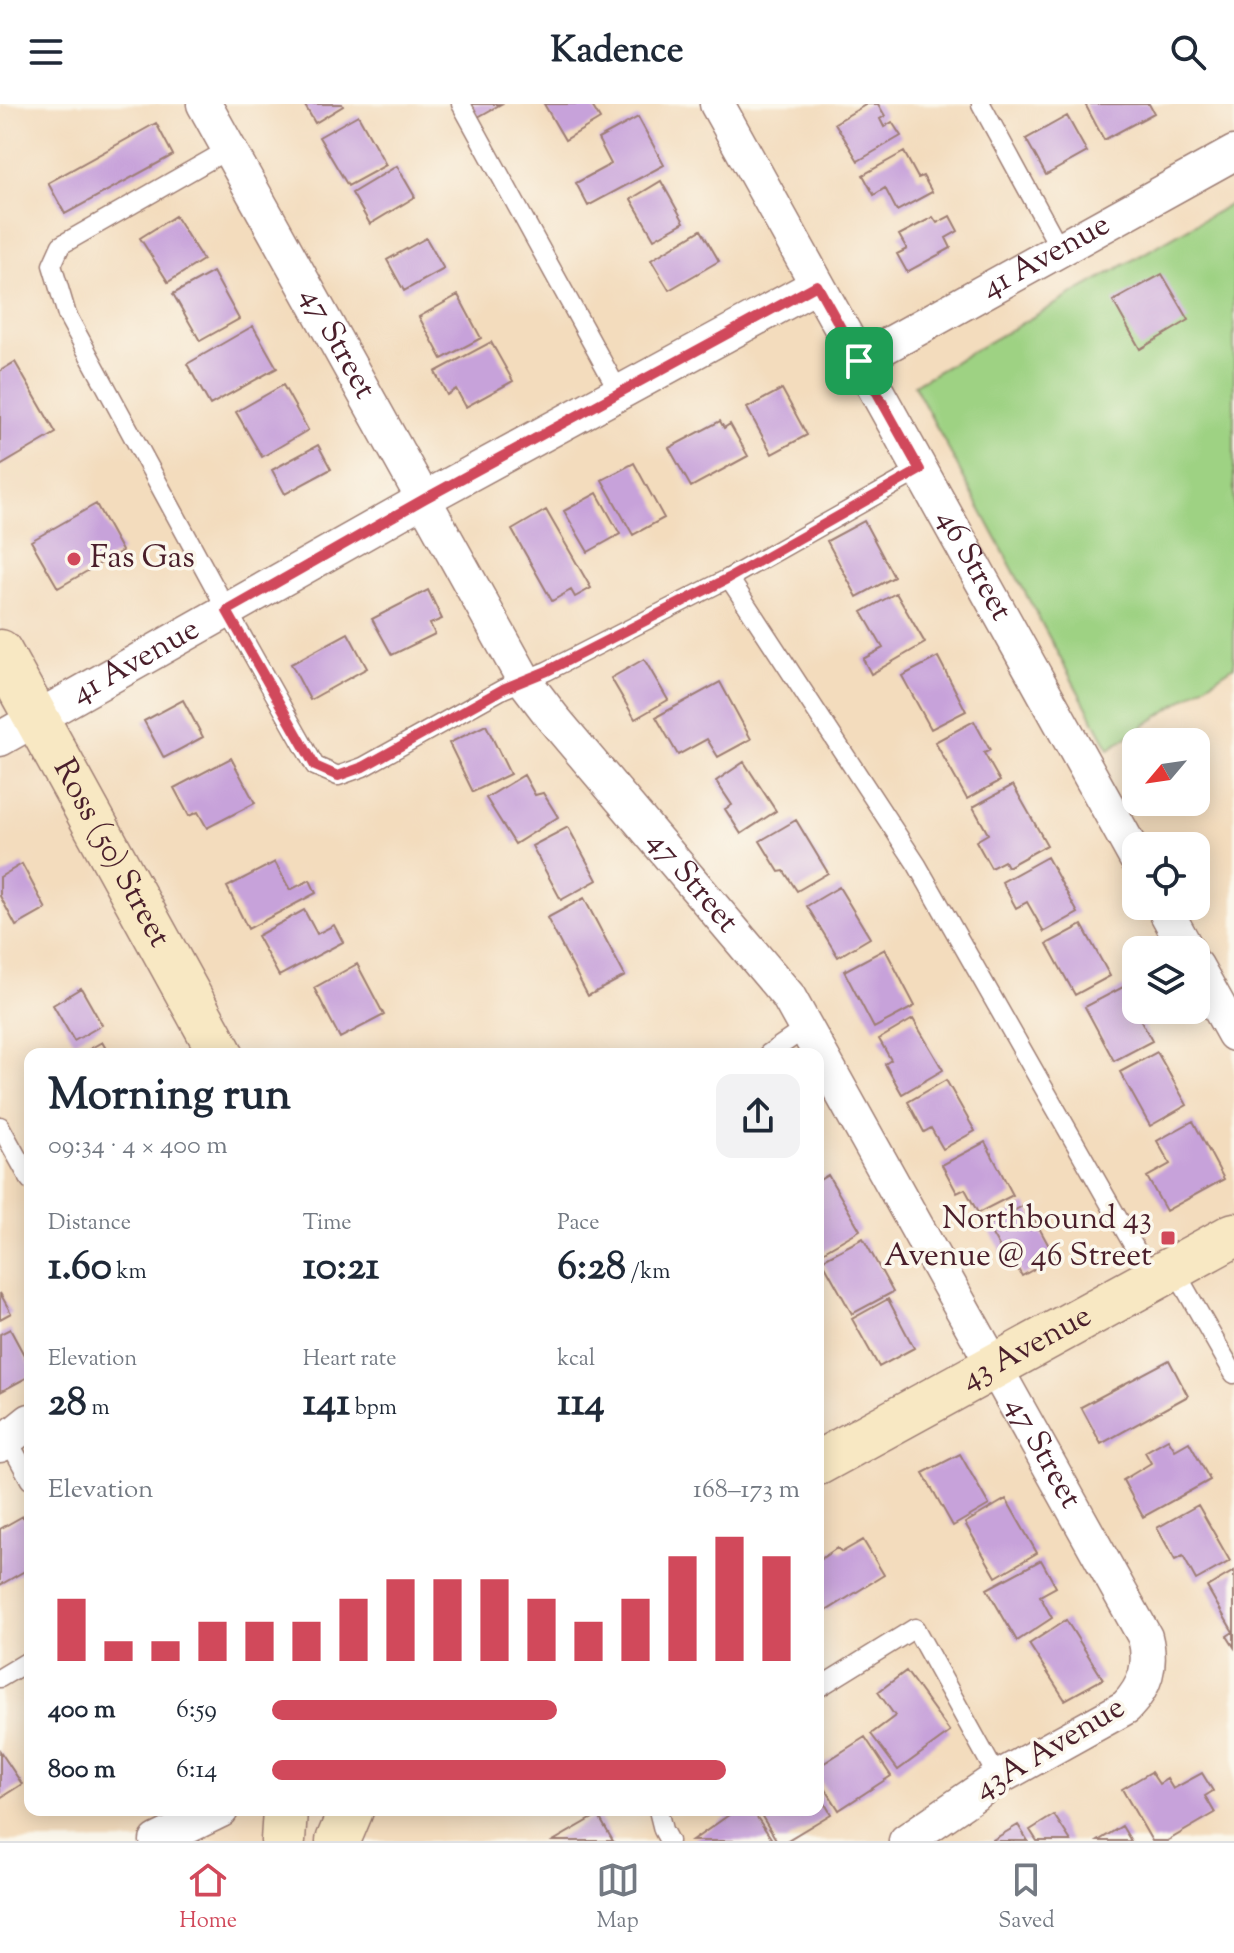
<!DOCTYPE html>
<html lang="en">
<head>
<meta charset="utf-8">
<style>
  body { margin:0; font-family:"Sorts Mill Goudy",serif; background:#f2f2f3; color:#1f2937; height:100vh; display:flex; flex-direction:column; font-size:30px; white-space:nowrap }
  * { box-sizing:border-box; margin:0 }
  p { font-size:26px; color:#747a83 }
  .icon { flex:none; width:44px; height:44px; fill:none; stroke:currentColor; stroke-width:2; stroke-linecap:round; stroke-linejoin:round }
  .map { position:relative; flex:1; overflow:hidden }
  .drawer { position:absolute; left:24px; top:944px; width:800px; height:768px; display:flex; flex-direction:column; background:#fff; border-radius:16px; box-shadow:0 4px 20px #0003 }
  .drawer>* { flex:none }
  .needle { width:52px; rotate:241deg }
  .fabs { position:absolute; left:1122px; top:624px; display:grid; gap:16px }
  .fabs a { display:grid; place-items:center; width:88px; height:88px; border-radius:16px; background:#fff; box-shadow:0 4px 20px #0003; font-size:40px }
  .pin { position:absolute; display:grid; place-items:center; width:68px; height:68px; color:#fff; margin:-34px; border-radius:16px; box-shadow:0 4px 12px #0006 }
  .round { display:grid; place-items:center; flex:none; width:84px; height:84px; border-radius:16px; background:#f2f2f3 }
  .head { display:flex; align-items:center; justify-content:space-between; height:136px; padding:0 24px }
  h1 { font-size:44px; font-weight:800; line-height:60px }
  .metrics { display:grid; grid-template-columns:repeat(3,1fr); gap:12px; height:136px; padding:8px 24px }
  .metrics div { display:grid; align-content:center }
  .metrics b { font-size:40px; font-weight:800 }
  .metrics small { font-size:22px; font-weight:400 }
  .metrics p { font-size:22px }
  .chart { height:224px; padding:16px 24px }
  .chart p { display:flex; justify-content:space-between }
  .chart svg { width:100%; height:144px; margin-top:8px; stroke:#d1495b; stroke-width:6 }
  ul { padding:0 24px; list-style:none; font-size:26px }
  li { display:grid; grid-template-columns:128px 96px 1fr; align-items:center; height:60px }
  li i { height:20px; border-radius:10px; background:#d1495b }
  header { display:flex; justify-content:space-between; align-items:center; height:104px; padding:0 24px; background:#fff; font-size:36px; font-weight:800 }
  .menu { display:flex; justify-content:space-around; align-items:center; height:112px; border-top:2px solid #e0e1e3; background:#fff; font-size:22px; color:#747a83 }
  .menu a { display:grid; justify-items:center; gap:4px }
  .menu .selected { color:#d1495b }
  .map>svg:first-child { display:block }
  .green { fill:#9ed283; stroke:#747857; stroke-width:2 }
  .building { fill:#c7a2da }
  .lines { fill:none; stroke-linecap:round; stroke-linejoin:round }
  .lane-casing { stroke:#9e7e74; stroke-width:21 }
  .street-casing { stroke:#9e7e74; stroke-width:37 }
  .secondary-casing { stroke:#9e7e74; stroke-width:47 }
  .lane { stroke:#fff; stroke-width:18 }
  .street { stroke:#fff; stroke-width:34 }
  .secondary { stroke:#f8e8c3; stroke-width:44 }
  .route-casing { stroke:#fff; stroke-width:16 }
  .route { stroke:#d1495b; stroke-width:10 }
  .poi-dot { fill:#d1495b; stroke:#fbf7ec; stroke-width:3 }
  .labels { text-anchor:middle; dominant-baseline:central; stroke-width:7; stroke-linejoin:round; paint-order:stroke }
  .street-label { font-size:32px; fill:#4a1f2b; stroke:#fbf7ec }
  .poi-label { font-size:32px; fill:#4a1f2b; stroke:#fbf7ec; text-anchor:start }
</style>
</head>
<body>
<header><svg class="icon" aria-label="menu" viewBox="0 0 24 24"><path d="M4 6h16M4 12h16M4 18h16"/></svg>Kadence<svg class="icon" aria-label="search" viewBox="0 0 24 24"><circle cx="10" cy="10" r="6"/><path d="M15 15l6 6"/></svg></header>
<div class="map">
<svg width="1234" height="1737" viewBox="0 0 1234 1737">
  <rect width="100%" height="100%" fill="#fbf7ec"/>
  <filter id="ink" filterUnits="userSpaceOnUse"><feTurbulence type="fractalNoise" baseFrequency=".0125" numOctaves="2"/><feDisplacementMap in="SourceGraphic" scale="16" xChannelSelector="R" yChannelSelector="G"/><feConvolveMatrix kernelMatrix="1 2 1 2 8 2 1 2 1" color-interpolation-filters="sRGB"/></filter>
  <filter id="wash" filterUnits="userSpaceOnUse"><feTurbulence type="fractalNoise" baseFrequency=".006" numOctaves="4" result="noise"/><feDisplacementMap in="SourceGraphic" scale="32" xChannelSelector="R" yChannelSelector="G"/><feGaussianBlur stdDeviation="1.8" result="paint"/><feColorMatrix in="noise" values="0 0 0 0 0 0 0 0 0 0 0 0 0 0 0 0 0 1.4 0 .05"/><feComposite in="paint" operator="in"/></filter>
  <g filter="url(#wash)">
    <rect width="100%" height="100%" fill="#f3dcbd"/>
    <!-- green -->
    <path class="green" d="M1234,98V562L1109,645L914,281Z"/>
    <g id="blocks">
      <!-- building -->
      <path class="building" d="M304,0H342L343,2L315,19Z
        M470,0H501L478,13Z
        M544,0H591L600,15L565,36Z
        M867,0H878L885,12L880,15L884,23L892,18L901,32L858,57L835,19Z
        M1085,0H1149L1154,9L1104,36Z
        M358,11L386,61L348,82L319,33Z
        M1067,12L1087,48L1046,71L1026,35Z
        M638,13L664,61L588,102L576,79L611,60L598,35Z
        M156,19L173,51L65,110L48,79Z
        M904,48L918,74L923,72L932,88L897,107L885,84L874,91L863,71Z
        M397,62L415,93L370,120L352,89Z
        M661,77L684,118L654,135L631,95Z
        M175,112L203,156L168,178L140,134Z
        M950,112L958,127L946,134L951,144L907,168L897,150L907,145L899,131L933,113L937,119Z
        M701,126L719,157L669,186L651,156Z
        M426,134L444,165L404,187L387,156Z
        M213,168L239,215L200,237L173,190Z
        M1162,170L1189,216L1140,245L1113,197Z
        M458,191L481,234L442,255L419,213Z
        M253,222L277,264L210,301L187,260Z
        M491,238L513,277L466,303L456,285L447,291L435,268Z
        M15,258L56,329L0,362V267Z
        M283,281L308,326L262,353L236,308Z
        M782,285L807,331L772,350L747,304Z
        M720,317L724,324L730,320L748,352L691,383L669,344Z
        M318,341L331,365L285,390L272,366Z
        M634,359L664,414L633,431L602,376Z
        M597,389L620,430L588,448L564,407Z
        M96,400L122,447L58,484L31,437Z
        M546,406L591,484L575,493L571,486L552,497L512,426Z
        M864,417L894,473L857,493L827,437Z
        M428,486L442,515L430,520L435,530L392,551L372,515Z
        M896,489L925,539L871,570L863,555L883,544L862,508Z
        M348,529L367,564L310,596L291,560Z
        M938,553L966,607L931,625L902,572Z
        M644,555L668,596L635,615L611,574Z
        M720,578L751,635L718,653L707,635L678,651L656,613Z
        M183,596L203,633L164,654L144,617Z
        M974,617L990,646L984,649L1000,677L967,695L935,638Z
        M486,621L510,670L473,688L449,639Z
        M231,654L255,699L207,724L198,708L189,712L174,684Z
        M744,658L776,707L741,730L725,705L732,701L716,677Z
        M524,671L535,691L543,689L558,713L515,740L486,694Z
        M1013,681L1047,741L1007,763L1004,757L991,764L976,737L988,730L973,703Z
        M796,716L828,769L797,787L784,767L779,768L760,737Z
        M568,723L597,776L561,796L532,742Z
        M1047,753L1078,809L1044,828L1027,798L1016,804L1002,778Z
        M275,758L290,786L310,776L316,789L248,825L227,783Z
        M22,760L46,805L16,822L0,792V773Z
        M839,783L870,834L838,853L807,802Z
        M584,794L625,872L588,892L547,814Z
        M304,806L317,830L334,821L343,838L279,872L257,832Z
        M1082,821L1110,872L1075,891L1047,840Z
        M885,845L915,902L874,924L844,867Z
        M357,860L384,911L340,934L314,884Z
        M1123,883L1152,937L1114,957L1085,903Z
        M81,884L102,921L74,937L53,901Z
        M913,915L943,966L902,990L885,960L891,956L879,935Z
        M102,938L109,950H81Z
        M1157,948L1187,1001L1150,1022L1120,968Z
        M946,976L975,1027L943,1045L931,1024L924,1028L908,998Z
        M1193,1017L1224,1075L1166,1107L1147,1073L1170,1060L1157,1037Z
        M985,1038L1013,1091L978,1109L965,1085L957,1089L942,1061Z
        M828,1071L860,1126L819,1150L818,1077Z
        M1026,1100L1055,1153L1022,1172L1011,1153L1006,1155L987,1122Z
        M863,1134L893,1188L852,1210L822,1156Z
        M0,1189L11,1209L0,1215Z
        M888,1195L914,1244L879,1263L852,1215Z
        M10,1225L30,1262V1272L0,1288V1230Z
        M1169,1256L1188,1292L1101,1340L1081,1303Z
        M1168,1335L1175,1346L1189,1338L1210,1376L1143,1413L1123,1376L1151,1359L1145,1348Z
        M960,1350L989,1401L953,1422L923,1369Z
        M1006,1395L1037,1449L996,1473L965,1419Z
        M1198,1401L1230,1457L1196,1476L1183,1452L1175,1456L1157,1424Z
        M23,1412L30,1425V1464L0,1481V1425Z
        M863,1436L884,1471L826,1507L818,1494V1457L837,1444L842,1448Z
        M1041,1456L1056,1483L1040,1492L1052,1514L1017,1537L987,1485Z
        M1234,1467V1543L1227,1532L1233,1528L1207,1483Z
        M1066,1516L1103,1575L1065,1596L1029,1540Z
        M906,1567L950,1628L898,1666L871,1630L895,1612L878,1588Z
        M865,1633L891,1672L839,1706L818,1673V1663Z
        M0,1647L22,1680L0,1694Z
        M1151,1668L1159,1680L1167,1675L1173,1685L1202,1669L1213,1687L1205,1692L1215,1709L1167,1737H1152L1122,1685Z
        M818,1688L831,1710L786,1737H777L758,1706H818Z
        M736,1706H752L771,1734L767,1737H692Z
        M598,1711L613,1737H553Z
        M1054,1711L1071,1737H1037L1030,1726Z
        M1018,1721L1028,1737H991Z
        M1122,1722L1131,1737H1098Z"/>
    </g>
  </g>
  <g filter="url(#ink)">
    <use href="#blocks" fill-opacity="0" stroke="#9e7e74" stroke-width="2"/>
    <g class="lines">
      <!-- lane casing -->
      <g class="lane-casing">
        <path id="lane" d="M461,0L619,288
          M981,0L1060,145
          M229,45L61,141L52,161L67,211L215,484L315,662L338,672L363,663L503,585L547,567L729,474L920,366
          M729,474L917,761L1153,1176
          M768,950L806,924
          M0,1022L30,1076
          M1174,1165L1234,1270
          M7,1334L30,1376
          M0,1574L30,1556
          M818,1584L915,1524L998,1674
          M658,1706L663,1726L669,1737"/>
      </g>
      <!-- street casing -->
      <g class="street-casing">
        <g id="street">
          <path id="s1" d="M204,0L524,576L553,614L788,892L1145,1533C1152,1561 1146,1582 1126,1603L998,1674L906,1737"/>
          <path id="s2" d="M717,0L1136,754"/>
          <path id="s3" d="M859,257L1234,49"/>
          <path id="s4" d="M0,635L424,395L817,181"/>
          <path d="M1163,802L1187,846"/>
          <path d="M1196,862L1234,930"/>
          <path d="M0,1341L30,1317"/>
          <path d="M157,1737L221,1706"/>
        </g>
      </g>
      <!-- secondary casing -->
      <g class="secondary-casing">
        <g id="secondary">
          <path id="s5" d="M0,548L221,950"/>
          <path id="s6" d="M818,1359L1234,1131"/>
          <path d="M283,1737L285,1706"/>
          <path d="M338,1737L351,1706"/>
        </g>
      </g>
      <!-- lane -->
      <use href="#lane" class="lane"/>
      <!-- street -->
      <use href="#street" class="street"/>
      <!-- secondary -->
      <use href="#secondary" class="secondary"/>
    </g>
  </g>
  <g class="lines" filter="url(#ink)">
    <!-- route casing -->
    <g class="route-casing">
      <path id="route" d="M817,181L920,366L729,474L547,567L503,585L363,663L338,672L315,662L227,507L424,395Z"/>
    </g>
    <!-- route -->
    <use href="#route" class="route"/>
  </g>
  <!-- markers -->
  <g class="poi-dot">
    <circle cx="74" cy="455" r="8"/>
    <rect x="1160" y="1126" width="16" height="16" rx="4"/>
  </g>
  <g class="labels">
    <!-- street labels -->
    <g class="street-label">
      <text stroke="none"><textPath href="#s3" startOffset="214">41 Avenue</textPath></text>
      <text stroke="none"><textPath href="#s1" startOffset="274">47 Street</textPath></text>
      <text stroke="none"><textPath href="#s2" startOffset="528">46 Street</textPath></text>
      <text stroke="none"><textPath href="#s4" startOffset="156">41 Avenue</textPath></text>
      <text stroke="none"><textPath href="#s5" startOffset="230">Ross (50) Street</textPath></text>
      <text stroke="none"><textPath href="#s1" startOffset="922">47 Street</textPath></text>
      <text stroke="none"><textPath href="#s6" startOffset="238">43 Avenue</textPath></text>
      <text stroke="none"><textPath href="#s1" startOffset="1594">47 Street</textPath></text>
      <text transform="translate(1050 1645) rotate(-31)">43A Avenue</text>
    </g>
    <!-- poi labels -->
    <g class="poi-label">
      <text x="90" y="455">Fas Gas</text>
      <text x="1152" y="1116" text-anchor="end">Northbound 43<tspan x="1152" dy="37">Avenue @ 46 Street</tspan></text>
    </g>
  </g>
</svg>
<div class="fabs">
<a><svg class="needle" viewBox="-14 -14 28 28"><path d="M0-13l5 13h-10z" fill="#e53935"/><path d="M0 13l5-13h-10z" fill="#747a83"/></svg></a>
<a><svg class="icon" aria-label="locate" viewBox="0 0 24 24"><circle cx="12" cy="12" r="6"/><path d="M12 2v4M12 18v4M2 12h4M18 12h4"/></svg></a>
<a><svg class="icon" aria-label="layers" viewBox="0 0 24 24"><path d="M12 4l9 5-9 5-9-5zM3 14l9 5 9-5"/></svg></a>
</div>
<div class="pin" style="left:859px;top:257px;background:#1e9e55"><svg class="icon" aria-label="arrive" viewBox="0 0 24 24"><path d="M6 21V4h12l-3 4 3 4H6"/></svg></div>
<section class="drawer">
<div class="head"><div><h1>Morning run</h1><p>09:34 · 4 × 400 m</p></div><a class="round"><svg class="icon" aria-label="share" viewBox="0 0 24 24"><path d="M12 15V3M7 8l5-5 5 5M5 13v7h14v-7"/></svg></a></div>
<div class="metrics">
<div><p>Distance</p><b>1.60<small> km</small></b></div>
<div><p>Time</p><b>10:21</b></div>
<div><p>Pace</p><b>6:28<small> /km</small></b></div>
</div>
<div class="metrics">
<div><p>Elevation</p><b>28<small> m</small></b></div>
<div><p>Heart rate</p><b>141<small> bpm</small></b></div>
<div><p>kcal</p><b>114</b></div>
</div>
<div class="chart"><p><span>Elevation</span>168–173 m</p>
<svg viewBox="0 0 160 44" preserveAspectRatio="none"><path d="M5 44V25M15 44V38M25 44V38M35 44V32M45 44V32M55 44V32M65 44V25M75 44V19M85 44V19M95 44V19M105 44V25M115 44V32M125 44V25M135 44V12M145 44V6M155 44V12"/></svg>
</div>
<ul>
<li><b>400 m</b>6:59<i style="width:54%"></i></li>
<li><b>800 m</b>6:14<i style="width:86%"></i></li>
</ul>
</section>
</div>
<nav class="menu">
<a class="selected"><svg class="icon" aria-label="home" viewBox="0 0 24 24"><path d="M3 11l9-7 9 7M6 9v11h12V9"/></svg>Home</a>
<a><svg class="icon" aria-label="map" viewBox="0 0 24 24"><path d="M3 6l6-2 6 2 6-2v14l-6 2-6-2-6 2zM9 4v14M15 6v14"/></svg>Map</a>
<a><svg class="icon" aria-label="saved" viewBox="0 0 24 24"><path d="M7 4h10v16l-5-4-5 4z"/></svg>Saved</a>
</nav>
</body>
</html>
